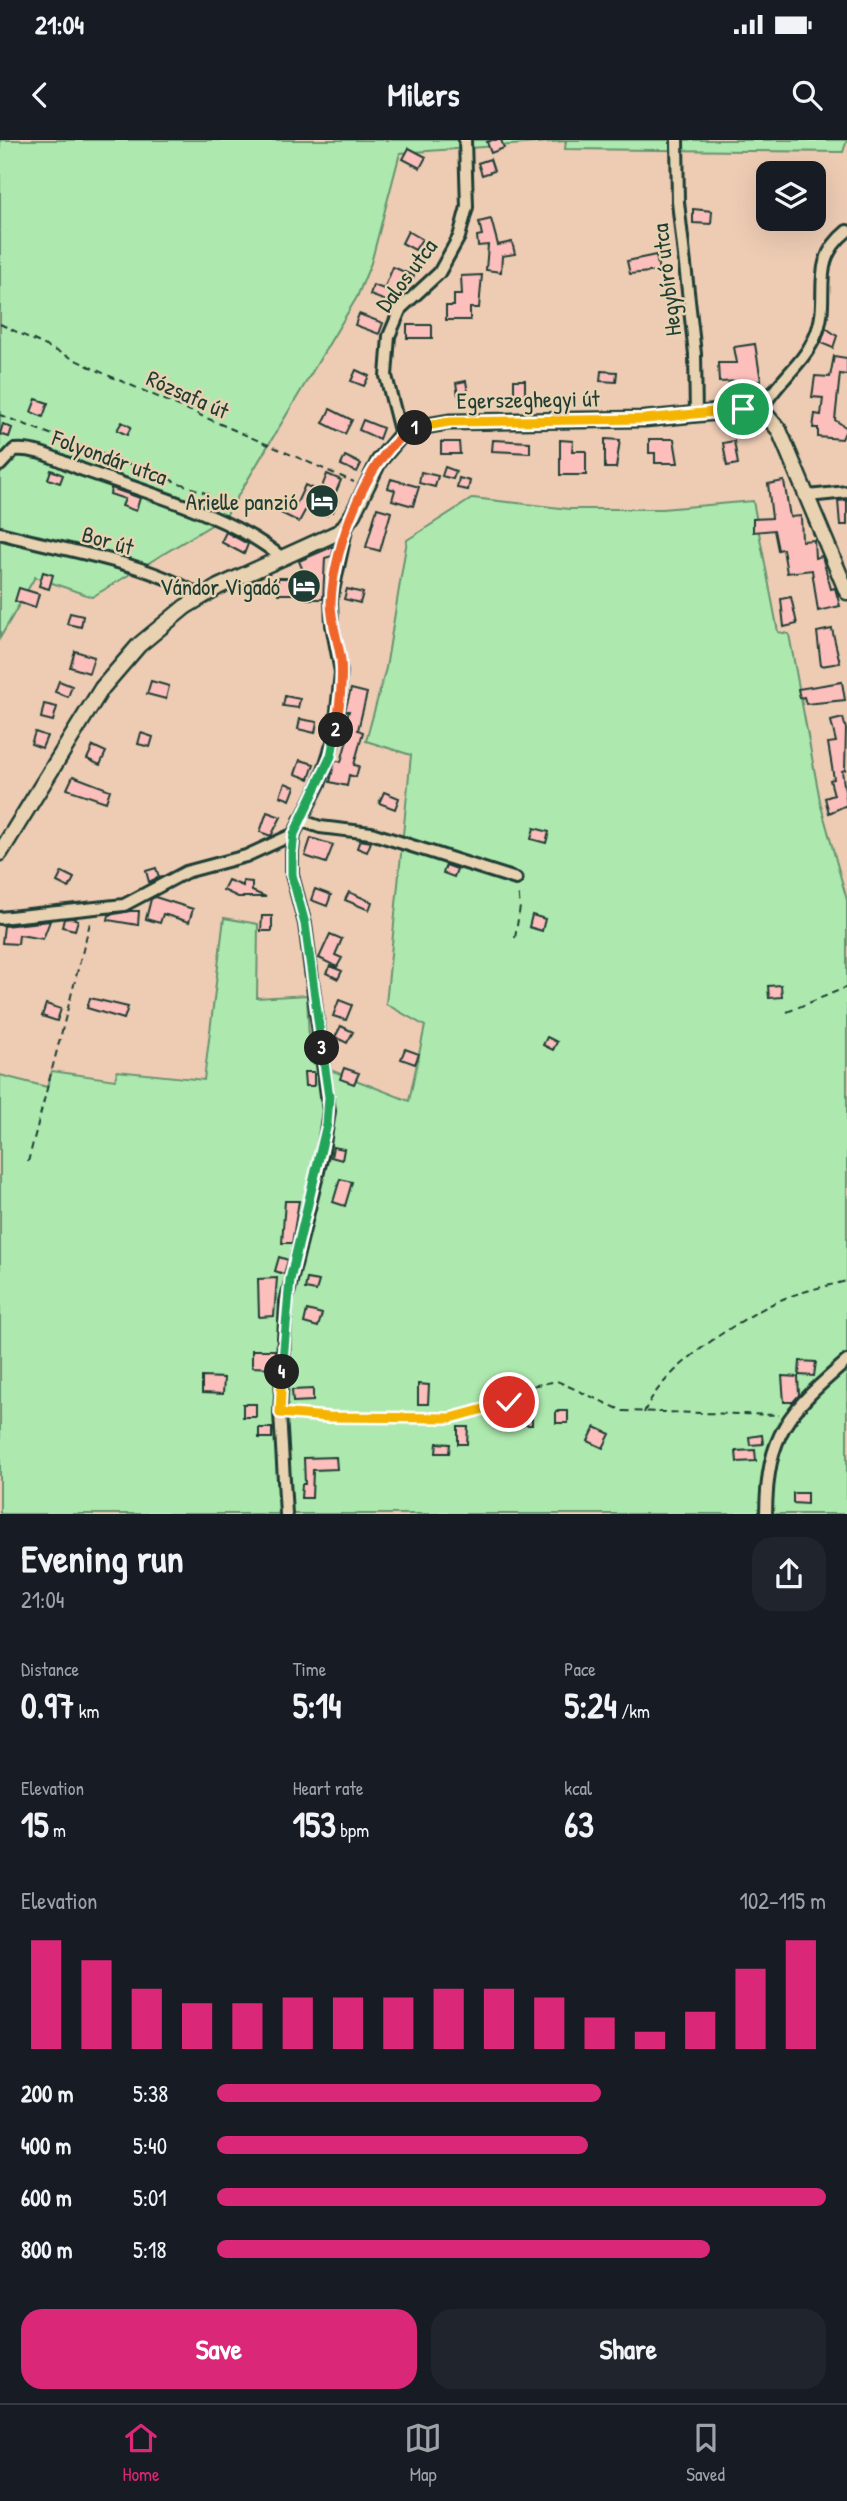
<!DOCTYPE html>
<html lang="en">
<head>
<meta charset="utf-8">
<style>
  body { margin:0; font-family:"Patrick Hand",sans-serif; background:#20242c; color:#f1f3f6; height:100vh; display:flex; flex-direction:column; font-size:26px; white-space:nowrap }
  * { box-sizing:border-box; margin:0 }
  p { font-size:23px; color:#9ea1a6 }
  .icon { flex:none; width:38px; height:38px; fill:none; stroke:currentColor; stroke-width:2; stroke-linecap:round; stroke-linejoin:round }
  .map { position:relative; height:1374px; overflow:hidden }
  .side { display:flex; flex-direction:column; background:#171b24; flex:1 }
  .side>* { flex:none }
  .controls { position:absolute; left:756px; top:21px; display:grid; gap:14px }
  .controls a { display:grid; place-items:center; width:70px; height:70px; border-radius:14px; background:#171b24; box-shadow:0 7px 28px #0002; font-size:35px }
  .pin { position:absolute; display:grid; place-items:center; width:60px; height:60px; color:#fff; margin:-30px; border:4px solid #fff; border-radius:50%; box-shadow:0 2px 7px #0007 }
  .km { position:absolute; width:35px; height:35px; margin:-18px; border-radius:50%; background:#222; color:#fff; font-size:19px; line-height:35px; text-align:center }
  .round { display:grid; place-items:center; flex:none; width:74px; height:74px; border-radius:21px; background:#20242c }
  .summary { display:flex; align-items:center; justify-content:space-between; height:119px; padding:0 21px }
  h1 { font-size:38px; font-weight:700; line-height:52px }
  .metrics { display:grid; grid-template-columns:repeat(3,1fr); gap:10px; height:119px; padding:7px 21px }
  .metrics div { display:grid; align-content:center }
  .metrics b { font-size:35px; font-weight:700 }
  .metrics small { font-size:19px; font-weight:400 }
  .metrics p { font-size:19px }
  .chart { height:196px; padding:14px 21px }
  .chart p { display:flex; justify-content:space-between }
  .chart svg { width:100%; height:126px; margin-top:7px; stroke:#db2777; stroke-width:6 }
  .action { display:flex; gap:14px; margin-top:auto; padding:14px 21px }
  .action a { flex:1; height:80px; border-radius:21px; background:#db2777; color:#fff; font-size:28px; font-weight:700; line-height:80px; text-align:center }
  .action a+a { background:#20242c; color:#f1f3f6 }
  ul { padding:0 21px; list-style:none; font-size:23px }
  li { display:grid; grid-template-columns:112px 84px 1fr; align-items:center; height:52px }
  li i { height:18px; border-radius:9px; background:#db2777 }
  .status { display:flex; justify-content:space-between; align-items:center; height:49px; padding:0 35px; background:#171b24; direction:ltr }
  .status svg { height:19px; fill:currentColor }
  header { display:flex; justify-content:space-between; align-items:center; height:91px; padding:0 21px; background:#171b24; font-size:32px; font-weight:700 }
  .menu { display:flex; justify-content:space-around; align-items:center; height:98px; border-top:2px solid #363941; background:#171b24; font-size:19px; color:#9ea1a6 }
  .menu a { display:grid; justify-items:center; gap:4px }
  .menu .on { color:#db2777 }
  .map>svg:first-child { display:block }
  .green { fill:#ade9ae; stroke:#669371; stroke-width:2 }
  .building { fill:#fcbfbc; stroke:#1f3d34; stroke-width:2 }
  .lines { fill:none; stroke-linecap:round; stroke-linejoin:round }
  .street-casing { stroke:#1f3d34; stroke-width:16 }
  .secondary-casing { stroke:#1f3d34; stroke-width:19 }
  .path { stroke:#1f3d34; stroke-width:2; stroke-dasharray:7 5; stroke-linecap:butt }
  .street { stroke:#e8d2b1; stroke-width:10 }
  .secondary { stroke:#e8d2b1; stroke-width:14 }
  .split-1-casing { stroke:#fff; stroke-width:14 }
  .split-2-casing { stroke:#fff; stroke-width:14 }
  .split-3-casing { stroke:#fff; stroke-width:14 }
  .split-4-casing { stroke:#fff; stroke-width:14 }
  .split-5-casing { stroke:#fff; stroke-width:14 }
  .split-1 { stroke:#f5b400; stroke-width:9 }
  .split-2 { stroke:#f0652b; stroke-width:9 }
  .split-3 { stroke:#22a559; stroke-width:9 }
  .split-4 { stroke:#22a559; stroke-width:9 }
  .split-5 { stroke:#f5b400; stroke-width:9 }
  .labels { text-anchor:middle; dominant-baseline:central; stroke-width:5; stroke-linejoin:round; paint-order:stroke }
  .street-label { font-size:23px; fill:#1f3d34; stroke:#e8d2b1 }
  .poi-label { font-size:23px; fill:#1f3d34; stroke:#e8d2b1; text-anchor:end }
</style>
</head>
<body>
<div class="status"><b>21:04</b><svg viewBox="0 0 49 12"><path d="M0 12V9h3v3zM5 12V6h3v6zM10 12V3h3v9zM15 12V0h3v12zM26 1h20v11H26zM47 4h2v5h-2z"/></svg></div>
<header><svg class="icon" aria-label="back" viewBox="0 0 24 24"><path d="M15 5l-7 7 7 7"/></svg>Milers<svg class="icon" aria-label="search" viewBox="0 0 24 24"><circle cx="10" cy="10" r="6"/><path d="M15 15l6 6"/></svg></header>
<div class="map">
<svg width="847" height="1374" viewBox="0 0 847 1374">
  <rect width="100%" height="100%" fill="#eeccb4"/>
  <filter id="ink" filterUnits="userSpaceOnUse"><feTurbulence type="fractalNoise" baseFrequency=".0143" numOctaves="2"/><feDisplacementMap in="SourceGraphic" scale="14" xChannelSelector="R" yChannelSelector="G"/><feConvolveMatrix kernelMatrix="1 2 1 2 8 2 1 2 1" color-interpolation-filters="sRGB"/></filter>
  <g filter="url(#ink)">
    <!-- green -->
    <path class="green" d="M0,0H847L843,12L565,9L566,1L400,13L371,123L357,157L220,386L215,383L92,457L35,437L0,498Z
      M473,358L569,369H662L753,361L778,492L789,494L821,666L847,760V1374H0V935L47,947L52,931L115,940L117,931L204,940L224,778L258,784L257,858L307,855L310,922L409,961L425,886L386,864L411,615L366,601L386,528L407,400Z"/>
    <!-- building -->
    <path class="building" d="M492,0H501L504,8L491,13L487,2Z
      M409,8L426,17L420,28L403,19Z
      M490,19L494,31L482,35L478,23Z
      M693,69L712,71L711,84L693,83Z
      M491,79L498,105L512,102L515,114L502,116L501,132L486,130L488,105L478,106L477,96L482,95L479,82Z
      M408,91L422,99L415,110L402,103Z
      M656,115L659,131L630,134L627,121Z
      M393,127L414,136L410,145L405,143L394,164L370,155L373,145L384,149Z
      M482,135L479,168H470V180H446V166H454V155H462L461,136Z
      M359,174L383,183L379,194L355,185Z
      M407,185H432V198H407Z
      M826,188L837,196L833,208L821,203Z
      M755,204L761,241L742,244L741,241L719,242L718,223H737L734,207Z
      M834,216L847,218V235L840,234L835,280L847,288L842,299L818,297V288H813L815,274L821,275L823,258L812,257L815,236L830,237Z
      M356,230L369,236L364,246L351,241Z
      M601,231L617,232L616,242L600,241Z
      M514,240H525V254H514Z
      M466,241L468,253L458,255L456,243Z
      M36,259L48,263L43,277L31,272Z
      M330,269L352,280L345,294L323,283Z
      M750,279L760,283L761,288L729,295L726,283Z
      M363,280L383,288L379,299L359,290Z
      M122,282L131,287L127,295L117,290Z
      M3,284L12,288L9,297L0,294Z
      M605,299L620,300L616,328H605Z
      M649,299H674L678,323H655V313H649Z
      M493,300L530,302V313L492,311Z
      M560,300L573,301L572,311H586V335H560Z
      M734,301L738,324L727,326L723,303Z
      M441,302H459L460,314H441Z
      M345,316L361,324L357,332L341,325Z
      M445,327L456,331L453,339L442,336Z
      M51,330L63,335L60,343L48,339Z
      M421,332L438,336L435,347L419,343Z
      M327,334L341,340L333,359L338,361L333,372L329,370L327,375L306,369L299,382L281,373L288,361L296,365L305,345L320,352Z
      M459,338L470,341L468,350L457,348Z
      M391,339L419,347L413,366L392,360L395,350L388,348Z
      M784,341L790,377L801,376L802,401L814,400L815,418L822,416L831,449L835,448L840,466L818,471L812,430L787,433L783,409L778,410L774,390L753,392V379L772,378L768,344Z
      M111,348L140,358L136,371L122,366L125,359L110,354Z
      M847,360V385H840L838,361Z
      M377,368L391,372L380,411L366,407Z
      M226,392L248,404L244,414L221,402Z
      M334,406L332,416L325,418L323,459H307V454H278V438H306L299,421Z
      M43,432L53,435L49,449L39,446Z
      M19,448L39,454L35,468L15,461Z
      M347,449L363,453L360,463L344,459Z
      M791,457L797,484L784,487L781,459Z
      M70,473L83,476L81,487L67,484Z
      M832,489L840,523L821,526L817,492Z
      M75,511L94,517L89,533L70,527Z
      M59,541L72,546L68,557L55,552Z
      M151,541L169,546L166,559L147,554Z
      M842,542L845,560L806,564L804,557L800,558L798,549Z
      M351,549L367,553L358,590L363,592L354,625L359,626L356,637L349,635L347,646L330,642L335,620L341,622L351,585L345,584L349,571H345Z
      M285,556L300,559L298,568L283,566Z
      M44,564L57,567L53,581L41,578Z
      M843,578L846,589L845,630L842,631L847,665L829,673L825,658L834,655L830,640L834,639L828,603L836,602L831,581Z
      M300,579L317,582L315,593L298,589Z
      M35,592L47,596L42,608L31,604Z
      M141,593L153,597L150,607L138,604Z
      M93,606L106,612L100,625L87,619Z
      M300,620L314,624L309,639L295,634Z
      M73,636L110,650L106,662L67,649Z
      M285,643L295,647L290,660L280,656Z
      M384,652L399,658L395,669L379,663Z
      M267,672L281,677L271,696L260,692Z
      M534,688L549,692L546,703L531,699Z
      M311,698L333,705L326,723L305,716Z
      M360,700L371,702L367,712L357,708Z
      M446,725L457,729L454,737L443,733Z
      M156,728L159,737L149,742L146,731Z
      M62,732L74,738L69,748L57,742Z
      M228,740L243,746V741L252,742V751L266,757H238L223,750Z
      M315,749L331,755L327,766L311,760Z
      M349,752L372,762L369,770L345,760Z
      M155,757L193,769L189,782L163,774L160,783L146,779L151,759Z
      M130,771H139L138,785L108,780L109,775Z
      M532,775L545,779L542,791L529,787Z
      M262,776H272V791H261Z
      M72,778L78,780L75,790L62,787L64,779Z
      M50,781L43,799L19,795L18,804L2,803L4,786Z
      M330,794L342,799L335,815L342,818L337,827L319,818Z
      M330,826L342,831L338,839L326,833Z
      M781,845L782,857L769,858L768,846Z
      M90,858L128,867L124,879L87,868Z
      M339,860L352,865L346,880L333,876Z
      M46,864L61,869L57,881L42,876Z
      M341,886L353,892L347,903L335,897Z
      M547,897L557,902L553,910L543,905Z
      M405,909L419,914L415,924L401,919Z
      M344,928L359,933L354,944L340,939Z
      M304,932H314V946H305Z
      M333,1007L344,1009L342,1020L331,1017Z
      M340,1039L352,1042L345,1066L333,1062Z
      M285,1061H299L292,1103H282Z
      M279,1117L288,1120L284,1134L275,1131Z
      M277,1138L274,1176L259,1177L258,1139Z
      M307,1139L319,1141L316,1151L305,1149Z
      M307,1170L322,1174L318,1187L304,1183Z
      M252,1210H275V1228L252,1227Z
      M800,1221L816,1222L814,1236L799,1235Z
      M782,1236L798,1237L799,1255L793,1262H784Z
      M202,1237L224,1238L223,1254L202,1253Z
      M418,1244L429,1245L428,1264H418Z
      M313,1249V1261L293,1262L292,1250Z
      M243,1264H256V1277H243Z
      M556,1271H568V1283H556Z
      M532,1273V1285H523V1274Z
      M458,1287H468L467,1304H458Z
      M595,1287L610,1294L603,1308L588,1301Z
      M259,1288H272V1298H259Z
      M762,1295L763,1304L750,1305L749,1297Z
      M437,1303L450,1304L449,1313H436Z
      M755,1310L756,1321L737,1322L736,1311Z
      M336,1317L337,1329L313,1330L312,1358H301L302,1344H305L304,1318Z
      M793,1353H807V1364L793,1363Z"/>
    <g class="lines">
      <!-- street casing -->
      <g class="street-casing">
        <path id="street" d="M677,0L678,62L695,214L696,275
          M760,272C774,244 802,226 815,197C833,157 806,124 847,91
          M401,295L386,236L389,196L401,168L439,133L459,97L467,67L465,0
          M0,325L14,310C38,307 63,323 86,331C145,352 235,377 282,418
          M808,356L847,352
          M0,393C59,410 151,422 201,457
          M300,680L320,687L371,693L516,739
          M0,778L124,765L186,732L246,716L294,694
          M286,1374L280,1273L286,1162L323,1011L329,971L305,784L292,735V712L294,694L320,642L334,599L341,532L332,485L331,460L347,385
          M766,1374C767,1293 788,1272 847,1221"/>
      </g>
      <!-- secondary casing -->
      <g class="secondary-casing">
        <path id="secondary" d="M0,713L102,548L139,505L185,467L218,447L341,391L353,374L379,321L401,295L414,288L449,282L645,279L752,269L767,276L779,290L847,452"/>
      </g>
      <!-- path -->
      <path class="path" d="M0,184L105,234L354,342
        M0,275L208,354L213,367
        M515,798L520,767L518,750
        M787,872L847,847
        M28,1022L91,779
        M644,1273C660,1230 734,1183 774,1163C797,1152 822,1147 847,1141
        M289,1274L451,1278L509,1262L531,1246L557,1241L623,1271L779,1275"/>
      <!-- street -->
      <use href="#street" class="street"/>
      <!-- secondary -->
      <use href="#secondary" class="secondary"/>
    </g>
  </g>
  <g class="lines" filter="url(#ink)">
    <!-- split-1 casing -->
    <g class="split-1-casing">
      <path id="split-1" d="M415,288L449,282L645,279L743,269"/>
    </g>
    <!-- split-2 casing -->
    <g class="split-2-casing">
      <path id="split-2" d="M336,590C339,568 343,543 341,520C338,500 331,483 331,462C333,410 367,312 415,288"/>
    </g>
    <!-- split-3 casing -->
    <g class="split-3-casing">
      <path id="split-3" d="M322,908L305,784L292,735V712L294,694L331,616L336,590"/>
    </g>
    <!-- split-4 casing -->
    <g class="split-4-casing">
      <path id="split-4" d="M282,1232L290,1140L327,984L329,957L322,908"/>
    </g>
    <!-- split-5 casing -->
    <g class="split-5-casing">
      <path id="split-5" d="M282,1232L280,1273L328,1277L451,1278L509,1262"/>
    </g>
    <!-- split-1 -->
    <use href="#split-1" class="split-1"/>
    <!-- split-2 -->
    <use href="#split-2" class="split-2"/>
    <!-- split-3 -->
    <use href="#split-3" class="split-3"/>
    <!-- split-4 -->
    <use href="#split-4" class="split-4"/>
    <!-- split-5 -->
    <use href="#split-5" class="split-5"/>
  </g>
  <!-- icons -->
  <defs>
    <g id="hotel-disc" transform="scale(1.75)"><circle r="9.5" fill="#1f3d34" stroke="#e8d2b1"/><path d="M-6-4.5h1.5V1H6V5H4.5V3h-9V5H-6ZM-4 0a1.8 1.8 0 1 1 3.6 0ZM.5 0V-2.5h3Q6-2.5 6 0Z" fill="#fff"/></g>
  </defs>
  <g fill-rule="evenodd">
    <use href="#hotel-disc" x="322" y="361"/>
    <use href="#hotel-disc" x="304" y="446"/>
  </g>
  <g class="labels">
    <!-- street labels -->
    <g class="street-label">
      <text transform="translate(406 135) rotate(-53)">Dalos utca</text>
      <text transform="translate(666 140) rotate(-97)">Hegybíró utca</text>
      <text transform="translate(188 254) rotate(24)">Rózsafa út</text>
      <text transform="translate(528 259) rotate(-1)">Egerszeghegyi út</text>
      <text transform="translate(110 317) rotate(20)">Folyondár utca</text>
      <text transform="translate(108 400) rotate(16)">Bor út</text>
    </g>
    <!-- poi labels -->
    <g class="poi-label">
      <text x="298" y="361">Arielle panzió</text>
      <text x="280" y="446">Vándor Vigadó</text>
    </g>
  </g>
</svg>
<div class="controls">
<a><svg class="icon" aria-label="layers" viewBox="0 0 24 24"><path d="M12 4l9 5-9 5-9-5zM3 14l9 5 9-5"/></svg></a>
</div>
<div class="pin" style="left:743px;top:269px;background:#1e9e55"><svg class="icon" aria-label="arrive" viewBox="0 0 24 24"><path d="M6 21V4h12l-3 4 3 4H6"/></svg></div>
<div class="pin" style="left:509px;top:1262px;background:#d93025"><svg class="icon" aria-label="check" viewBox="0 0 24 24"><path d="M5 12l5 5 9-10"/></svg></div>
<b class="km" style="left:415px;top:288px">1</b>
<b class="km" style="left:336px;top:590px">2</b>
<b class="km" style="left:322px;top:908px">3</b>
<b class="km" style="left:282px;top:1232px">4</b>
</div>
<section class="side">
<div class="summary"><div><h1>Evening run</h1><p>21:04</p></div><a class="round"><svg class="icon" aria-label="share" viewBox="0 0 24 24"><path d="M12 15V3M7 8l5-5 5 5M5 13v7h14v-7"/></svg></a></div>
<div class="metrics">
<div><p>Distance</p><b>0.97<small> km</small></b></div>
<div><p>Time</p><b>5:14</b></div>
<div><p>Pace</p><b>5:24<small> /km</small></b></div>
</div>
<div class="metrics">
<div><p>Elevation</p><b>15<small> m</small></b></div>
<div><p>Heart rate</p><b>153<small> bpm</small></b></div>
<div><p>kcal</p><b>63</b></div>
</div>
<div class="chart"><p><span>Elevation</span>102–115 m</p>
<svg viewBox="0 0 160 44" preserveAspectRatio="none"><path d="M5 44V6M15 44V13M25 44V23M35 44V28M45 44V28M55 44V26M65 44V26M75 44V26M85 44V23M95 44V23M105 44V26M115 44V33M125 44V38M135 44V31M145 44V16M155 44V6"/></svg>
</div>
<ul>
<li><b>200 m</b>5:38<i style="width:63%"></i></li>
<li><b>400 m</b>5:40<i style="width:61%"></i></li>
<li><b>600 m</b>5:01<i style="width:100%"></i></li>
<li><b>800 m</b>5:18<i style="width:81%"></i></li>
</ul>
<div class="action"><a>Save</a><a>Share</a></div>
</section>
<nav class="menu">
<a class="on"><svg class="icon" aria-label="home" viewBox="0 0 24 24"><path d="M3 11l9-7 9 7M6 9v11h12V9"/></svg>Home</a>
<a><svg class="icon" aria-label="map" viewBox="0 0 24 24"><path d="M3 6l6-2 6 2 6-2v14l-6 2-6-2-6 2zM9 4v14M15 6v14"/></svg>Map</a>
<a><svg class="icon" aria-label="saved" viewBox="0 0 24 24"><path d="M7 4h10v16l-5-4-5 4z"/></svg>Saved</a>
</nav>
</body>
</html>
